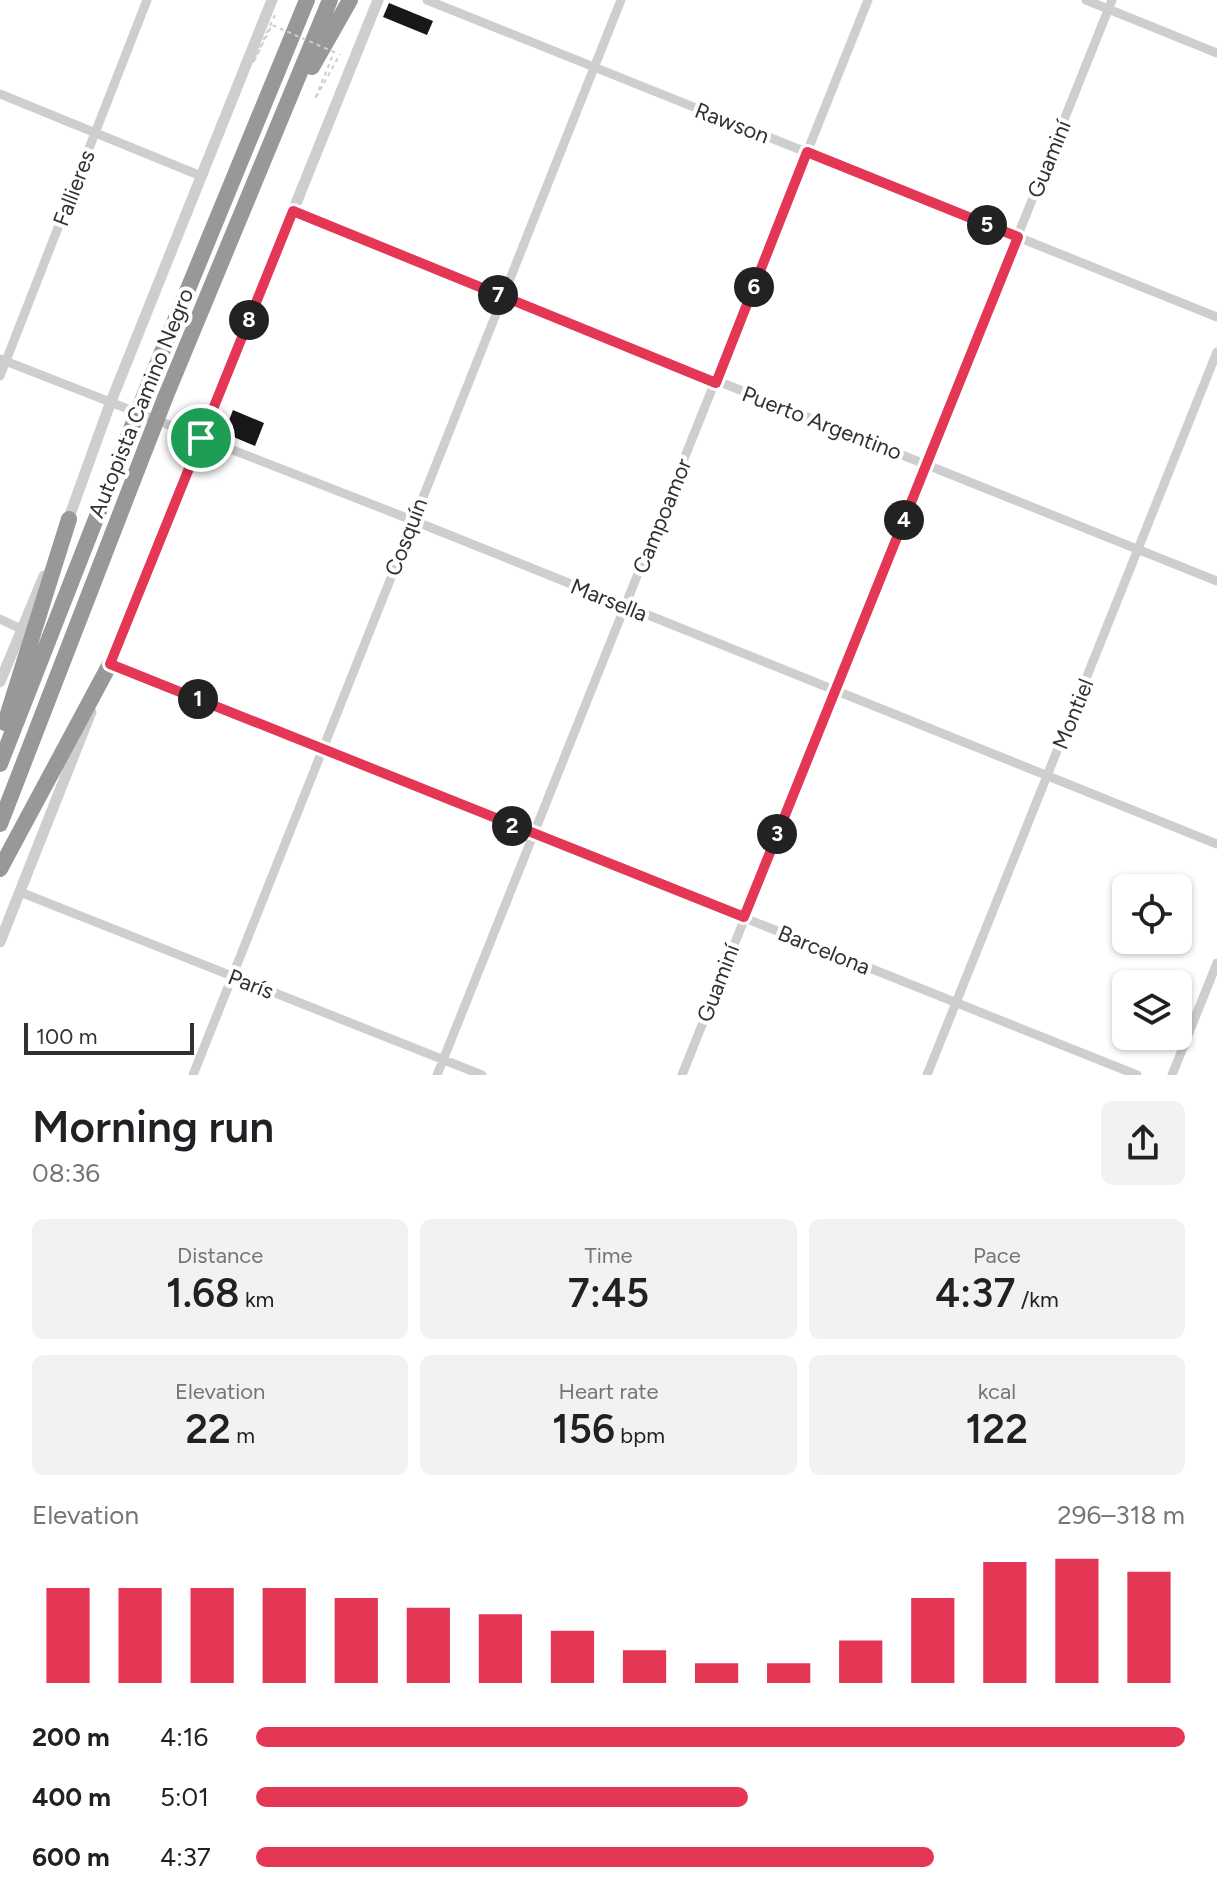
<!DOCTYPE html>
<html lang="en">
<head>
<meta charset="utf-8">
<style>
  body { margin:0; font-family:Figtree,sans-serif; background:#f2f2f2; color:#202124; height:100vh; display:flex; flex-direction:column; font-size:30px; white-space:nowrap }
  * { box-sizing:border-box; margin:0 }
  p { font-size:26px; color:#757577 }
  .icon { flex:none; width:44px; height:44px; fill:none; stroke:currentColor; stroke-width:2; stroke-linecap:round; stroke-linejoin:round }
  .map { position:relative; height:1075px; overflow:hidden }
  .sheet { display:flex; flex-direction:column; background:#fff; flex:1 }
  .sheet>* { flex:none }
  .tools { position:absolute; left:1112px; top:874px; display:grid; gap:16px }
  .tools a { display:grid; place-items:center; width:80px; height:80px; border-radius:12px; background:#fff; box-shadow:0 2px 6px #0004; font-size:40px }
  .scale { position:absolute; left:24px; bottom:20px; width:170px; box-sizing:border-box; padding-left:8px; border:4px solid #313131; border-top:0; font-size:22px; line-height:28px; white-space:nowrap; color:#313131; -webkit-text-stroke:6px #fff; paint-order:stroke }
  .pin { position:absolute; display:grid; place-items:center; width:68px; height:68px; color:#fff; margin:-34px; border:4px solid #fff; border-radius:50%; box-shadow:0 2px 8px #0007 }
  .km { position:absolute; width:40px; height:40px; margin:-20px; border-radius:50%; background:#222; color:#fff; font-size:22px; line-height:40px; text-align:center }
  .round { display:grid; place-items:center; flex:none; width:84px; height:84px; border-radius:12px; background:#f2f2f2 }
  .headline { display:flex; align-items:center; justify-content:space-between; height:136px; padding:0 32px }
  h1 { font-size:44px; font-weight:600; line-height:60px }
  .figures { display:grid; grid-template-columns:repeat(3,1fr); gap:12px; height:136px; padding:8px 32px }
  .figures div { display:grid; align-content:center; border-radius:12px; background:#f2f2f2; text-align:center }
  .figures b { font-size:40px; font-weight:600 }
  .figures small { font-size:22px; font-weight:400 }
  .figures p { font-size:22px }
  .chart { height:224px; padding:16px 32px }
  .chart p { display:flex; justify-content:space-between }
  .chart svg { width:100%; height:144px; margin-top:8px; stroke:#e43755; stroke-width:6 }
  ul { padding:0 32px; list-style:none; font-size:26px }
  li { display:grid; grid-template-columns:128px 96px 1fr; align-items:center; height:60px }
  li i { height:20px; border-radius:10px; background:#e43755 }
  .map>svg:first-child { display:block }
  .building { fill:#181818 }
  .lines { fill:none; stroke-linecap:round; stroke-linejoin:round }
  .minor { stroke:#cecece; stroke-width:9 }
  .tertiary { stroke:#cecece; stroke-width:11 }
  .motorway { stroke:#989898; stroke-width:16 }
  .path-bridge { stroke:#cecece; stroke-width:2; stroke-dasharray:4 4; stroke-linecap:butt }
  .motorway-bridge { stroke:#989898; stroke-width:16 }
  .route-casing { stroke:#fff; stroke-width:16 }
  .route { stroke:#e43755; stroke-width:10 }
  .labels { text-anchor:middle; dominant-baseline:central; stroke-width:8; stroke-linejoin:round; paint-order:stroke }
  .street-label { font-size:22px; fill:#313131; stroke:#fff }
</style>
</head>
<body>
<div class="map">
<svg width="1217" height="1075" viewBox="0 0 1217 1075">
  <rect width="100%" height="100%" fill="#fff"/>
  <!-- building -->
  <path class="building" d="M389,3L433,21L427,35L383,17Z
    M233,410L264,423L255,446L224,433Z"/>
  <g class="lines">
    <!-- minor -->
    <path class="minor" d="M427,0L1217,317
      M1086,0L1217,53
      M0,94L201,176
      M293,211L1217,581
      M0,359L412,520L1217,844
      M0,376L147,0
      M0,619L21,629
      M110,664L1137,1075
      M20,892L482,1075
      M193,1075L621,0
      M437,1075L868,0
      M682,1075L1112,0
      M927,1075L1217,352
      M1172,1075L1217,963"/>
    <!-- tertiary -->
    <path class="tertiary" d="M67,523L110,404L272,0
      M108,670L378,0
      M0,682L44,576
      M0,942L91,712"/>
    <!-- motorway -->
    <path class="motorway" d="M312,67L350,0
      M146,391L307,0
      M165,398L330,0
      M5,723L69,519
      M0,764L128,437
      M0,824L146,447
      M0,869L110,664"/>
    <!-- path-bridge -->
    <path class="path-bridge" d="M275,15L253,63L272,25L334,52L315,99L340,54"/>
    <!-- motorway-bridge -->
    <path class="motorway-bridge" d="M128,437L146,391
      M146,447L165,398"/>
  </g>
  <g class="lines">
    <!-- route casing -->
    <g class="route-casing">
      <path id="route" d="M807,152L1018,237L744,917L110,664L293,211L716,383Z"/>
    </g>
    <!-- route -->
    <use href="#route" class="route"/>
  </g>
  <g class="labels">
    <!-- street labels -->
    <g class="street-label">
      <text transform="translate(732 123) rotate(21)">Rawson</text>
      <text transform="translate(1049 159) rotate(-68)">Guaminí</text>
      <text transform="translate(74 188) rotate(-69)">Fallieres</text>
      <text transform="translate(141 403) rotate(-68)">Autopista Camino Negro</text>
      <text transform="translate(822 423) rotate(21)">Puerto Argentino</text>
      <text transform="translate(662 516) rotate(-68)">Campoamor</text>
      <text transform="translate(406 537) rotate(-69)">Cosquín</text>
      <text transform="translate(609 600) rotate(22)">Marsella</text>
      <text transform="translate(1073 714) rotate(-68)">Montiel</text>
      <text transform="translate(824 950) rotate(22)">Barcelona</text>
      <text transform="translate(718 983) rotate(-69)">Guaminí</text>
      <text transform="translate(251 984) rotate(21)">París</text>
    </g>
  </g>
</svg>
<div class="tools">
<a><svg class="icon" aria-label="locate" viewBox="0 0 24 24"><circle cx="12" cy="12" r="6"/><path d="M12 2v4M12 18v4M2 12h4M18 12h4"/></svg></a>
<a><svg class="icon" aria-label="layers" viewBox="0 0 24 24"><path d="M12 4l9 5-9 5-9-5zM3 14l9 5 9-5"/></svg></a>
</div>
<div class="scale">100 m</div>
<div class="pin" style="left:201px;top:438px;background:#1e9e55"><svg class="icon" aria-label="arrive" viewBox="0 0 24 24"><path d="M6 21V4h12l-3 4 3 4H6"/></svg></div>
<b class="km" style="left:198px;top:699px">1</b>
<b class="km" style="left:512px;top:826px">2</b>
<b class="km" style="left:777px;top:834px">3</b>
<b class="km" style="left:904px;top:520px">4</b>
<b class="km" style="left:987px;top:225px">5</b>
<b class="km" style="left:754px;top:287px">6</b>
<b class="km" style="left:498px;top:295px">7</b>
<b class="km" style="left:249px;top:320px">8</b>
</div>
<section class="sheet">
<div class="headline"><div><h1>Morning run</h1><p>08:36</p></div><a class="round"><svg class="icon" aria-label="share" viewBox="0 0 24 24"><path d="M12 15V3M7 8l5-5 5 5M5 13v7h14v-7"/></svg></a></div>
<div class="figures">
<div><p>Distance</p><b>1.68<small> km</small></b></div>
<div><p>Time</p><b>7:45</b></div>
<div><p>Pace</p><b>4:37<small> /km</small></b></div>
</div>
<div class="figures">
<div><p>Elevation</p><b>22<small> m</small></b></div>
<div><p>Heart rate</p><b>156<small> bpm</small></b></div>
<div><p>kcal</p><b>122</b></div>
</div>
<div class="chart"><p><span>Elevation</span>296–318 m</p>
<svg viewBox="0 0 160 44" preserveAspectRatio="none"><path d="M5 44V15M15 44V15M25 44V15M35 44V15M45 44V18M55 44V21M65 44V23M75 44V28M85 44V34M95 44V38M105 44V38M115 44V31M125 44V18M135 44V7M145 44V6M155 44V10"/></svg>
</div>
<ul>
<li><b>200 m</b>4:16<i style="width:100%"></i></li>
<li><b>400 m</b>5:01<i style="width:53%"></i></li>
<li><b>600 m</b>4:37<i style="width:73%"></i></li>
</ul>
</section>
</body>
</html>
